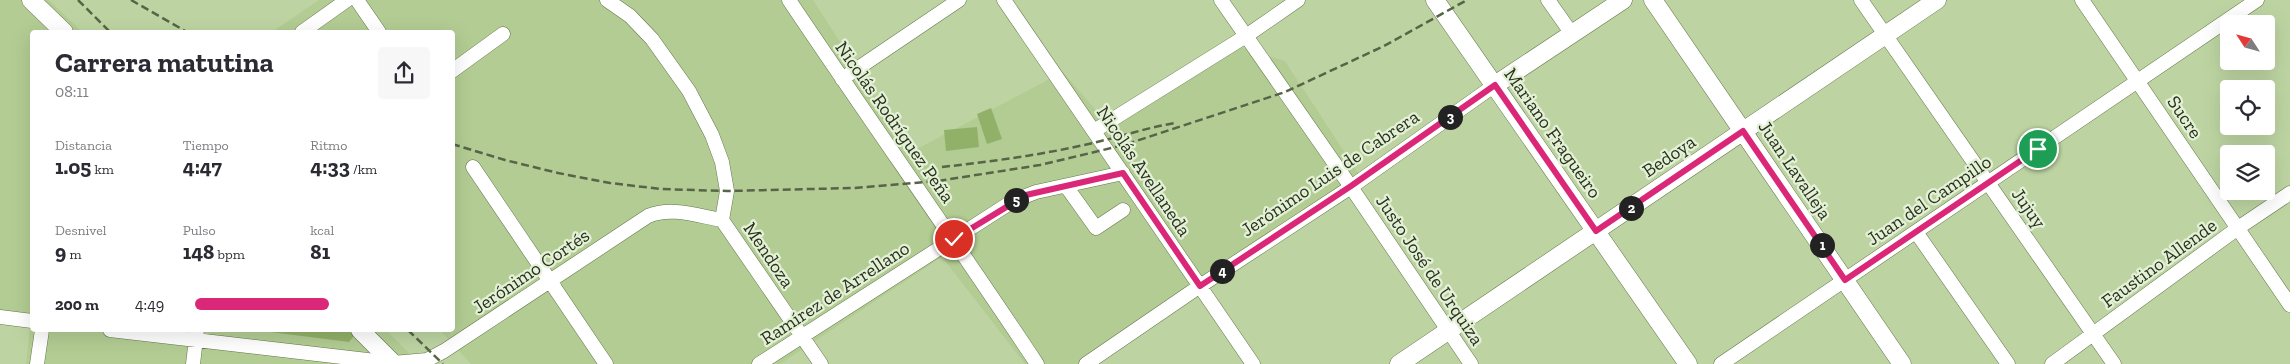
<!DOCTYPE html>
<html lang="es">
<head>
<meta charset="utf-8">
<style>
  body { margin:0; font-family:"Zilla Slab",serif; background:#f7f7f7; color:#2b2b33; height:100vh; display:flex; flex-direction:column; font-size:19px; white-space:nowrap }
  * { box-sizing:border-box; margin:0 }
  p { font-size:16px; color:#7c7c81 }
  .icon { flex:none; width:28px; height:28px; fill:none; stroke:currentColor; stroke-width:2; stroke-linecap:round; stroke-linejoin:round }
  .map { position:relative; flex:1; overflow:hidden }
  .drawer { position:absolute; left:30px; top:30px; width:425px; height:302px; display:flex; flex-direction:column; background:#fff; border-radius:5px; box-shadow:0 5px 20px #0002 }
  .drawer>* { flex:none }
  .needle { width:32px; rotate:306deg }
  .controls { position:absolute; left:2220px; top:15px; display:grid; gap:10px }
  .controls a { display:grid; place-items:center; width:55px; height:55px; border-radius:5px; background:#fff; box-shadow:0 5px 20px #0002; font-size:25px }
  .pin { position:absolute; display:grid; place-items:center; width:42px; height:42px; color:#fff; margin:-21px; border:2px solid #fff; border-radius:50%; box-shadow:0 1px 5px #0007 }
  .km { position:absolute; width:25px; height:25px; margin:-12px; border-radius:50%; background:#222; color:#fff; font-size:14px; line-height:25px; text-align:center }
  .round { display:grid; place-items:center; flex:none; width:52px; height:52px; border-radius:5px; background:#f7f7f7 }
  .head { display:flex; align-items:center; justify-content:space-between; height:85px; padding:0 25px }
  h1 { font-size:28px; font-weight:700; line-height:38px }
  .stats { display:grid; grid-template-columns:repeat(3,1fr); gap:8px; height:85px; padding:5px 25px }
  .stats div { display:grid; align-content:center }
  .stats b { font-size:21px; font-weight:700 }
  .stats small { font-size:14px; font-weight:400 }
  .stats p { font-size:14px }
  ul { padding:0 25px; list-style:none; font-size:16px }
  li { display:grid; grid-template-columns:80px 60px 1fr; align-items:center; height:38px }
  li i { height:12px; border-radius:6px; background:#db2777 }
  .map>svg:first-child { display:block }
  .built { fill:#b2cc93 }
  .green { fill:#91b168 }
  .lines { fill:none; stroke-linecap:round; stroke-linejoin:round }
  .minor-casing { stroke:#64784a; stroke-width:15 }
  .major-casing { stroke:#64784a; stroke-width:19 }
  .minor { stroke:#fff; stroke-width:14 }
  .major { stroke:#fff; stroke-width:18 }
  .rail { stroke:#576447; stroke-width:2.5; stroke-dasharray:8 4; stroke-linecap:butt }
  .route-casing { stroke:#fff; stroke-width:10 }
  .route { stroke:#db2777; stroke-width:6 }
  .labels { text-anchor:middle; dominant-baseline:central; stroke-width:4.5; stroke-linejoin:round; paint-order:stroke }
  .street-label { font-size:19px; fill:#29321e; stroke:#e4f1d7 }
</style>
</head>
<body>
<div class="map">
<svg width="2290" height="364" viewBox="0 0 2290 364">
  <rect width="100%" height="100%" fill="#bdd4a2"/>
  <!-- built -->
  <path class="built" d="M0,0H49L82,32H32V330H386L420,364H26L30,327L0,324Z
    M319,0H813L911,152L1063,72L1112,129L1239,47L1285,61L1362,179L1090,364H1025L942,257L780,364H471L440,330H452V32H272Z"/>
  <!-- green -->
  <path class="green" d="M991,108L1002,139L987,144L977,114Z
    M977,127L979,147L946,151L944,130Z
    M255,330H349L354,336L349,342Z"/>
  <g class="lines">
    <!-- minor casing -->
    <g class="minor-casing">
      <path id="minor" d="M357,0L379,32
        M607,0L630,16L652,39L689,91L712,135L722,162L727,191L722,220
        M789,0C871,122 956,242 1037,364
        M1004,0L1253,364
        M1221,0L1351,187L1471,364
        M1548,0L1572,34
        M1861,0L2114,364
        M2082,0L2290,305
        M302,32L347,0
        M452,71L503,34
        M842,79L959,0
        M1094,131L1246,36L1298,0
        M473,167L606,364
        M1066,186L1096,228L1123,210
        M1916,232L2008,364
        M0,317L32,321
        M110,330L393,363L427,360L444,351L648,216C671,206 698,216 722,220L821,364
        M37,364L42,330
        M193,364L197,330
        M759,364L1013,201L1036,192L1123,173
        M1086,364L1200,286L1351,187L1495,85
        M1721,364L2257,0
        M2052,364L2238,228L2290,193"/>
    </g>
    <!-- major casing -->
    <g class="major-casing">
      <path id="major" d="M31,0L64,32
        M1435,0L1688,364
        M1653,0L1902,364
        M1495,85L1623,0
        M360,330L394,364
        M1399,364L1937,0"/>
    </g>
    <!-- minor -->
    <use href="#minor" class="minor"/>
    <!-- major -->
    <use href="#major" class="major"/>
    <!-- rail -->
    <path class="rail" d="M78,0L110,32
      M131,0L187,32
      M452,144L505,160L558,173L610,183L661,189L727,191L854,188L938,181L1040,165L1124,145L1285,92L1384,46L1467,0
      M942,167C995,161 1049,154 1101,141C1126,135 1150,127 1175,123
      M408,330L443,364"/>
  </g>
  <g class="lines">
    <!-- route casing -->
    <g class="route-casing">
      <path id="route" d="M954,239L1026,195L1123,173L1200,286L1351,186L1495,85L1596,231L1743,131L1845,280L2038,149"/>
    </g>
    <!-- route -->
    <use href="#route" class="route"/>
  </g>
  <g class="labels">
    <!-- street labels -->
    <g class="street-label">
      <text transform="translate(2185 117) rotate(56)">Sucre</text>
      <text transform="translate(895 122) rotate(55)">Nicolás Rodríguez Peña</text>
      <text transform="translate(1553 133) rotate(55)">Mariano Fragueiro</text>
      <text transform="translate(1669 156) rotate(-34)">Bedoya</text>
      <text transform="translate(1795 170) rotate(56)">Juan Lavalleja</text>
      <text transform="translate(1144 171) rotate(56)">Nicolás Avellaneda</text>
      <text transform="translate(1330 173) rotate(-34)">Jerónimo Luis de Cabrera</text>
      <text transform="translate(1929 200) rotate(-34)">Juan del Campillo</text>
      <text transform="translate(2029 208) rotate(55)">Jujuy</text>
      <text transform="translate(769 255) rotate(56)">Mendoza</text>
      <text transform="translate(2159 263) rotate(-36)">Faustino Allende</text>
      <text transform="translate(1430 270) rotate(56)">Justo José de Urquiza</text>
      <text transform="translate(531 271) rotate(-34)">Jerónimo Cortés</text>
      <text transform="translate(835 293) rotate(-33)">Ramírez de Arrellano</text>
    </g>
  </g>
</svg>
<div class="controls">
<a><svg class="needle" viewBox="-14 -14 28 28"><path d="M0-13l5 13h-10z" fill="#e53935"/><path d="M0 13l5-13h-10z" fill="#7c7c81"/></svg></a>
<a><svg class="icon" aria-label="locate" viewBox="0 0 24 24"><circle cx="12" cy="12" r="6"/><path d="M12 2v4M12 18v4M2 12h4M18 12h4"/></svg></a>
<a><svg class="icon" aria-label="layers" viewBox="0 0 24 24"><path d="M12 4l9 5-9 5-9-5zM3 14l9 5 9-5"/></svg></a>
</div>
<div class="pin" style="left:2038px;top:149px;background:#1e9e55"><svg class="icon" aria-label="arrive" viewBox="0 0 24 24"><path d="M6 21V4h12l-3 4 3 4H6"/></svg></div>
<div class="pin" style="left:954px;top:239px;background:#d93025"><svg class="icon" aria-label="check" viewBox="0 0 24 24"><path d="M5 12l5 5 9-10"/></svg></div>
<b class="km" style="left:1822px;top:245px">1</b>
<b class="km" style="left:1631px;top:208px">2</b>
<b class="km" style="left:1450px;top:117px">3</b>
<b class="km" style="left:1222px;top:271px">4</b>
<b class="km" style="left:1016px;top:200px">5</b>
<section class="drawer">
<div class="head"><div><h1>Carrera matutina</h1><p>08:11</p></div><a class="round"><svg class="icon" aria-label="share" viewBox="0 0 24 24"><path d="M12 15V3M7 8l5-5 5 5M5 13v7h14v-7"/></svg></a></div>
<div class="stats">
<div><p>Distancia</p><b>1.05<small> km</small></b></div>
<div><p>Tiempo</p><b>4:47</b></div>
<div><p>Ritmo</p><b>4:33<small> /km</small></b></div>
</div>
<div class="stats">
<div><p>Desnivel</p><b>9<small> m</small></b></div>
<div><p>Pulso</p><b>148<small> bpm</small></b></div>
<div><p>kcal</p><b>81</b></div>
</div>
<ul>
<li><b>200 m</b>4:49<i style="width:57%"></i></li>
</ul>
</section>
</div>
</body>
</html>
